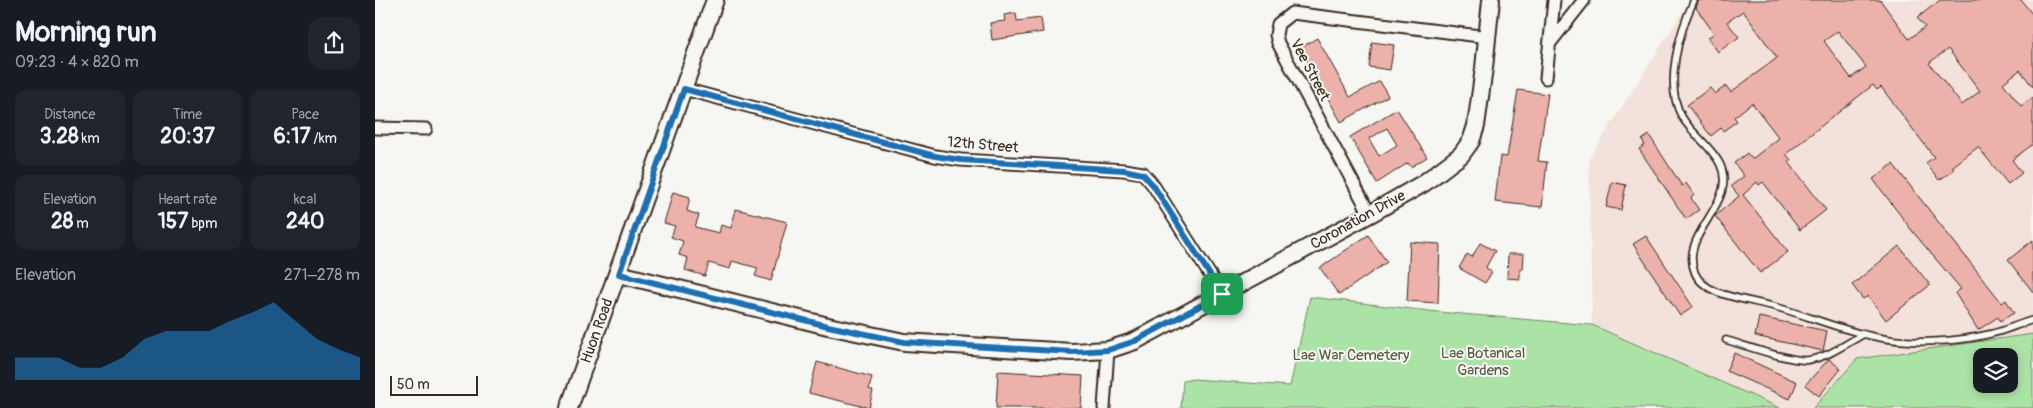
<!DOCTYPE html>
<html lang="en">
<head>
<meta charset="utf-8">
<style>
  body { margin:0; font-family:Pangolin,sans-serif; background:#20242c; color:#f1f3f6; height:100vh; display:flex; flex-direction:column; font-size:19px; white-space:nowrap }
  * { box-sizing:border-box; margin:0 }
  p { font-size:16px; color:#9ea1a6 }
  .icon { flex:none; width:28px; height:28px; fill:none; stroke:currentColor; stroke-width:2; stroke-linecap:round; stroke-linejoin:round }
  .map { position:relative; flex:1; overflow:hidden }
  .side { display:flex; flex-direction:column; background:#171b24; width:375px }
  .side>* { flex:none }
  .buttons { position:absolute; left:1598px; top:348px; display:grid; gap:10px }
  .buttons a { display:grid; place-items:center; width:45px; height:45px; border-radius:10px; background:#171b24; box-shadow:0 2px 8px #0003; font-size:25px }
  .scale { position:absolute; left:15px; bottom:12px; width:88px; box-sizing:border-box; padding-left:5px; border:2px solid #3b2a1e; border-top:0; font-size:14px; line-height:18px; white-space:nowrap; color:#3b2a1e; -webkit-text-stroke:4px #f6f6f2; paint-order:stroke }
  .pin { position:absolute; display:grid; place-items:center; width:42px; height:42px; color:#fff; margin:-21px; border-radius:10px; box-shadow:0 2px 8px #0006 }
  .round { display:grid; place-items:center; flex:none; width:52px; height:52px; border-radius:15px; background:#20242c }
  .summary { display:flex; align-items:center; justify-content:space-between; height:85px; padding:0 15px }
  h1 { font-size:28px; font-weight:800; line-height:38px }
  .figures { display:grid; grid-template-columns:repeat(3,1fr); gap:8px; height:85px; padding:5px 15px }
  .figures div { display:grid; align-content:center; border-radius:12px; background:#20242c; text-align:center }
  .figures b { font-size:21px; font-weight:800 }
  .figures small { font-size:14px; font-weight:400 }
  .figures p { font-size:14px }
  .chart { height:140px; padding:10px 15px }
  .chart p { display:flex; justify-content:space-between }
  .chart svg { width:100%; height:90px; margin-top:5px; fill:#1f6fb2; opacity:.7 }
  main { display:flex; flex:1; min-height:0 }
  .map>svg:first-child { display:block }
  .built { fill:#f3e1dc }
  .green { fill:#abe3a6; stroke:#738662; fill-rule:evenodd }
  .building { fill:#ecb1aa; stroke:#3b2a1e; fill-rule:evenodd }
  .lines { fill:none; stroke-linecap:round; stroke-linejoin:round }
  .lane-casing { stroke:#3b2a1e; stroke-width:9 }
  .street-casing { stroke:#3b2a1e; stroke-width:15 }
  .secondary-casing { stroke:#3b2a1e; stroke-width:20 }
  .lane { stroke:#f6f6f2; stroke-width:5.5 }
  .street { stroke:#f6f6f2; stroke-width:11 }
  .secondary { stroke:#f6f6f2; stroke-width:16 }
  .route-casing { stroke:#fff; stroke-width:10 }
  .route { stroke:#1f6fb2; stroke-width:6 }
  .labels { text-anchor:middle; dominant-baseline:central; stroke-width:4; stroke-linejoin:round; paint-order:stroke }
  .street-label { font-size:15px; fill:#3b2a1e; stroke:#f6f6f2 }
  .park-label { font-size:15px; fill:#575840; stroke:#f6f6f2 }
</style>
</head>
<body>
<main>
<section class="side">
<div class="summary"><div><h1>Morning run</h1><p>09:23 · 4 × 820 m</p></div><a class="round"><svg class="icon" aria-label="share" viewBox="0 0 24 24"><path d="M12 15V3M7 8l5-5 5 5M5 13v7h14v-7"/></svg></a></div>
<div class="figures">
<div><p>Distance</p><b>3.28<small> km</small></b></div>
<div><p>Time</p><b>20:37</b></div>
<div><p>Pace</p><b>6:17<small> /km</small></b></div>
</div>
<div class="figures">
<div><p>Elevation</p><b>28<small> m</small></b></div>
<div><p>Heart rate</p><b>157<small> bpm</small></b></div>
<div><p>kcal</p><b>240</b></div>
</div>
<div class="chart"><p><span>Elevation</span>271–278 m</p>
<svg viewBox="0 0 160 44" preserveAspectRatio="none"><path d="M0 44V33L10 33L20 33L30 38L40 38L50 33L60 24L70 20L80 20L90 20L100 15L110 11L120 6L130 15L140 24L150 29L160 33V44z"/></svg>
</div>
</section>
<div class="map">
<svg width="1658" height="408" viewBox="0 0 1658 408">
  <rect width="100%" height="100%" fill="#f6f6f2"/>
  <filter id="ink" filterUnits="userSpaceOnUse"><feTurbulence type="fractalNoise" baseFrequency=".02" numOctaves="2"/><feDisplacementMap in="SourceGraphic" scale="10" xChannelSelector="R" yChannelSelector="G"/><feConvolveMatrix kernelMatrix="1 2 1 2 8 2 1 2 1" color-interpolation-filters="sRGB"/></filter>
  <g filter="url(#ink)">
    <!-- built -->
    <path class="built" d="M1315,0H1658V334L1482,359L1438,408H1405L1217,325L1214,159Z"/>
    <!-- green -->
    <path class="green" d="M935,297L1063,312L1217,325L1405,408H806L808,381L818,379L915,386Z
      M1658,334V408H1438L1482,359ZM1606,356H1634V384H1606Z"/>
    <!-- building -->
    <path class="building" d="M1324,0H1505L1534,39L1550,27L1542,18L1565,0H1646L1658,15V87L1645,70L1628,83L1646,106L1658,97V144L1637,160L1647,173L1633,184L1603,147L1577,167L1579,170L1564,180L1551,163L1559,157L1506,87L1502,90L1498,85L1411,154L1416,160L1413,161L1451,210L1425,230L1388,182L1384,185L1382,182L1368,195L1413,252L1385,273L1340,216L1364,196L1356,186L1369,176L1359,163L1372,153L1377,159L1404,138L1377,103L1359,117L1362,121L1348,131L1346,128L1336,136L1312,105L1335,88L1340,94L1351,86L1356,92L1402,58L1368,11L1352,22L1364,37L1343,52L1333,38L1339,33L1321,8ZM1463,31L1491,67L1476,78L1449,41ZM1573,49L1605,91L1587,105L1554,63Z
      M641,13L642,21L666,18L668,32L617,40L615,23L630,21L629,15Z
      M942,38L975,97L1005,81L1013,96L966,122L925,48Z
      M997,42L1019,45L1015,70L994,67Z
      M1143,90L1173,94L1163,161L1172,162L1167,207L1120,202L1125,156L1132,157Z
      M1022,109L1052,157L1036,167L1033,163L1002,183L975,137ZM1012,128L1022,145L1004,156L994,139Z
      M1274,135L1307,186L1311,183L1319,195L1316,198L1324,210L1311,219L1264,149L1270,145L1267,140Z
      M1518,164L1627,303L1631,300L1639,313L1625,321L1623,317L1603,330L1580,293L1586,289L1538,232L1498,179Z
      M1237,182L1251,185L1246,210L1231,207Z
      M298,192L315,197L312,211L324,215L320,227L344,233L346,225L356,228L361,209L412,222L396,281L380,276L383,268L357,261L355,269L334,263L330,276L310,270L313,258L304,255L308,241L296,237L300,226L289,223Z
      M993,235L1012,262L964,295L945,268Z
      M1271,236L1318,307L1305,316L1258,244Z
      M1658,240V292L1633,260Z
      M1035,242L1065,244L1063,303L1032,301Z
      M1105,243L1120,251L1112,265L1111,268L1117,272L1110,283L1084,268L1092,254L1097,257Z
      M1524,246L1555,285L1511,320L1493,296L1488,299L1477,285Z
      M1133,254H1149L1148,269H1145V279L1132,278Z
      M1384,317L1452,331L1448,351L1380,336Z
      M1359,353L1422,382L1415,399L1351,371Z
      M1454,359L1466,369L1444,396L1430,385Z
      M442,362L497,377L494,389L498,391L494,408L434,393Z
      M623,371L708,376L706,408H621Z"/>
    <g class="lines">
      <!-- lane casing -->
      <g class="lane-casing">
        <path id="lane" d="M1319,0C1305,31 1288,84 1307,117C1317,134 1336,146 1345,164C1364,204 1303,233 1320,273C1324,283 1333,288 1342,292C1360,299 1382,302 1401,307C1444,319 1487,339 1532,341C1558,343 1590,340 1615,334C1630,331 1643,324 1658,320
          M1351,340C1369,345 1416,362 1433,360C1452,358 1472,343 1489,334"/>
      </g>
      <!-- street casing -->
      <g class="street-casing">
        <path id="street" d="M1175,43L1209,0
          M1171,78L1179,0
          M309,89L560,156L586,160L749,170L768,173L778,185L847,294
          M0,128L51,129
          M995,214L903,43L901,35L903,24L917,13L1113,37
          M729,408L733,350"/>
      </g>
      <!-- secondary casing -->
      <g class="secondary-casing">
        <path id="secondary" d="M244,274L453,326L529,342L697,352L733,350L760,341L995,214L1049,183L1086,155L1096,141L1101,126L1109,68L1116,0
          M194,408L340,0"/>
      </g>
      <!-- lane -->
      <use href="#lane" class="lane"/>
      <!-- street -->
      <use href="#street" class="street"/>
      <!-- secondary -->
      <use href="#secondary" class="secondary"/>
    </g>
  </g>
  <g class="lines" filter="url(#ink)">
    <!-- route casing -->
    <g class="route-casing">
      <path id="route" d="M309,89L560,156L586,160L749,170L768,174L778,185L847,294L760,341L733,350L697,352L529,342L453,326L244,274Z"/>
    </g>
    <!-- route -->
    <use href="#route" class="route"/>
  </g>
  <g class="labels">
    <!-- street labels -->
    <g class="street-label">
      <text transform="translate(935 70) rotate(62)">Vee Street</text>
      <text transform="translate(608 145) rotate(5)">12th Street</text>
      <text transform="translate(983 220) rotate(-29)">Coronation Drive</text>
      <text transform="translate(222 331) rotate(-70)">Huon Road</text>
    </g>
    <!-- park labels -->
    <g class="park-label">
      <text x="1108" y="353">Lae Botanical<tspan x="1108" dy="17">Gardens</tspan></text>
      <text x="976" y="355">Lae War Cemetery</text>
    </g>
  </g>
</svg>
<div class="buttons">
<a><svg class="icon" aria-label="layers" viewBox="0 0 24 24"><path d="M12 4l9 5-9 5-9-5zM3 14l9 5 9-5"/></svg></a>
</div>
<div class="scale">50 m</div>
<div class="pin" style="left:847px;top:294px;background:#1e9e55"><svg class="icon" aria-label="arrive" viewBox="0 0 24 24"><path d="M6 21V4h12l-3 4 3 4H6"/></svg></div>
</div>
</main>
</body>
</html>
